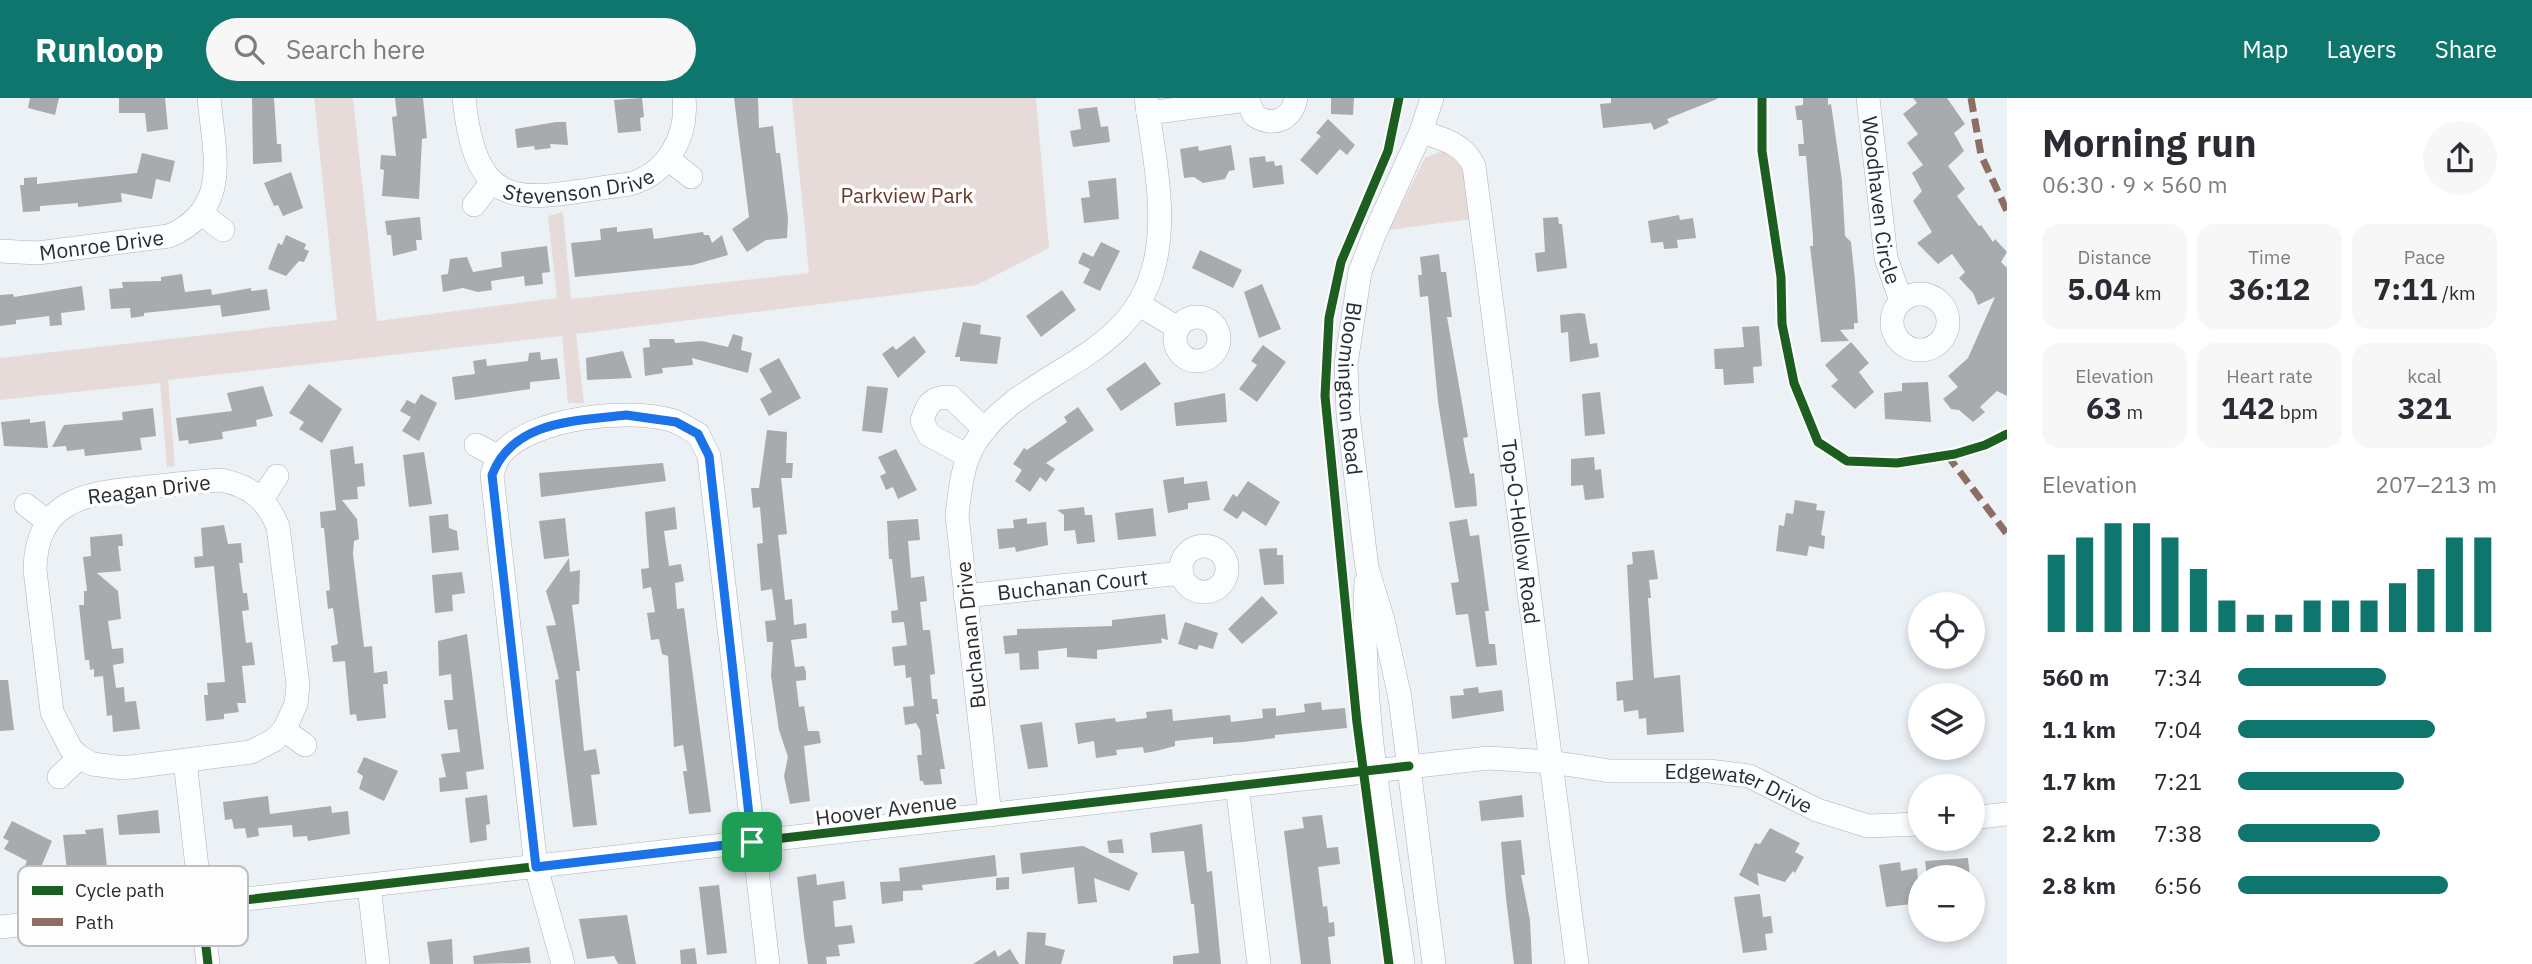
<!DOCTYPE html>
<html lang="en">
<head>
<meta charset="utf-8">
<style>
  body { margin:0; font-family:"IBM Plex Sans",sans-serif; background:#f7f7f7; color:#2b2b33; height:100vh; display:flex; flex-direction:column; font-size:26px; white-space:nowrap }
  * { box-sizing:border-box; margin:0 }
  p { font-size:23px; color:#7c7c81 }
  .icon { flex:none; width:38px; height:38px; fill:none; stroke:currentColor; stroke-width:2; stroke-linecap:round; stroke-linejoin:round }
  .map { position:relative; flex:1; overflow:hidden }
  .drawer { display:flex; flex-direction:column; background:#fff; width:525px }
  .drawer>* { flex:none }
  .fabs { position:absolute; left:1908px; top:494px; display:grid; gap:14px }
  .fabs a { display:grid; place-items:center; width:77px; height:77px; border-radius:50%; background:#fff; box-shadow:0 4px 10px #0003; font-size:35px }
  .pin { position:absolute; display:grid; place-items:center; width:60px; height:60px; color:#fff; margin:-30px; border-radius:14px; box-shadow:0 4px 10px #0006 }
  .round { display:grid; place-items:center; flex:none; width:74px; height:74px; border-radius:37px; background:#f7f7f7 }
  .headline { display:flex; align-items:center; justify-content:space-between; height:119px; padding:0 35px }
  h1 { font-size:38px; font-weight:700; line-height:52px }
  .metrics { display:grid; grid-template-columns:repeat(3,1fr); gap:10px; height:119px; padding:7px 35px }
  .metrics div { display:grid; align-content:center; border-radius:18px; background:#f7f7f7; text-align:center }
  .metrics b { font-size:30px; font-weight:700 }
  .metrics small { font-size:19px; font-weight:400 }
  .metrics p { font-size:19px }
  .chart { height:196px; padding:14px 35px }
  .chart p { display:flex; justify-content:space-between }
  .chart svg { width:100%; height:126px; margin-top:7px; stroke:#0f766e; stroke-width:6 }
  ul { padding:0 35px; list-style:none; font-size:23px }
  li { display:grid; grid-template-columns:112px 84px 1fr; align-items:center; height:52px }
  li i { height:18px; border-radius:9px; background:#0f766e }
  header { display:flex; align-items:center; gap:42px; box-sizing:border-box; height:98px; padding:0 35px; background:#0f766e; color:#fff }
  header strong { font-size:33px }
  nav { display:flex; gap:38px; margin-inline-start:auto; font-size:24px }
  .search { width:490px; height:63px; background:#f7f7f7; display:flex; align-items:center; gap:18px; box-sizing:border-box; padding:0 24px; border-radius:38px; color:#7c7c81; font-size:26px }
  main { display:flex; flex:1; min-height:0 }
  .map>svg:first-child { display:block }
  .green { fill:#e6dbd8 }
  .building { fill:#a7abae }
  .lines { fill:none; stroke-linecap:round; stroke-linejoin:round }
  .minor-casing { stroke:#aeb2b5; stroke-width:24 }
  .path { stroke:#d9dbdc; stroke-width:2.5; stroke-dasharray:3.5 5; stroke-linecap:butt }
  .minor { stroke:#fcfdfe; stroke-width:23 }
  .quiet { stroke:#8d6e63; stroke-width:7; stroke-dasharray:14 7; stroke-linecap:butt }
  .cycleway-casing { stroke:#fdfdfd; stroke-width:13 }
  .cycleway { stroke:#1b5e20; stroke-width:9 }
  .route-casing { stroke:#fff; stroke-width:14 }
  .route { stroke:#1a73e8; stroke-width:9 }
  .labels { text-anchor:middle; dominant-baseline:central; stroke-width:7; stroke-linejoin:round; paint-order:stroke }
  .street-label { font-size:21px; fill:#2a2d30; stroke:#fdfdfd }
  .park-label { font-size:21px; fill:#6a3a29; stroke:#fdfdfd }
  .key { fill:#fdfdfd; stroke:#bebfc0; stroke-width:2 }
  .key-label { font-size:19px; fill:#2a2d30 }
</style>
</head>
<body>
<header>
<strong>Runloop</strong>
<div class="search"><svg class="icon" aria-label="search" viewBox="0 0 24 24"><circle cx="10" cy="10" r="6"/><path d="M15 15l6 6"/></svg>Search here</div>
<nav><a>Map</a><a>Layers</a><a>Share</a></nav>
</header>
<main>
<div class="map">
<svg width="2007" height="866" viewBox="0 0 2007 866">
  <rect width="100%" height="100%" fill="#ecf1f6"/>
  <!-- green -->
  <path class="green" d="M314,0H353L377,223L557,200L548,118L563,114L571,201L809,175L792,0H1036L1049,150L977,187L576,236L584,305H568L562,238L168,282L175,368L167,369L160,285L0,302V260L337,222Z
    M1445,52L1463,67L1471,121L1389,132L1425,60Z"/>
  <!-- building -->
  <path class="building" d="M30,0H59L55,17L28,10Z
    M119,0H165L168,31L147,34L145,15H119Z
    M252,0H274L277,46H281L282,64L253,66Z
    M395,0H423L427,40L422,41L419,101L382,98L384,72L380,71L381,57L396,58L392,19L397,18Z
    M642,0L644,19L640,20L641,33L618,35L614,2Z
    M734,0H758L759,30L773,28L776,55H780L788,120L787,140L766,142L747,154L732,131L749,119Z
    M1331,0H1354L1353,17L1331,16Z
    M1611,0H1717V1L1667,21L1669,25L1654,32L1651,25L1603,30L1600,6L1611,5Z
    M1803,0H1828V7L1831,6L1842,83L1845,138L1851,144L1855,183L1858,225H1854V231L1840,232L1849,243L1821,244L1810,148H1813V139L1806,58H1799L1798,46H1804L1802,22H1797L1795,8L1803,7Z
    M1913,0H1947L1965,26L1954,35L1964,53L1948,68L1965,91L1957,98L1979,128L1981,127L1993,144L1995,141L2007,154L2001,164L2007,170V298L1997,293L1980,309L1985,314L1973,324L1959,312L1951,311L1943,301L1958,289L1948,278L1968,260L1995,199L1978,207L1973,195L1959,180L1965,174L1952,156L1938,166L1917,145L1932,134L1913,103L1922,93L1912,75L1923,67L1907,45L1918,36L1903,16L1917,5Z
    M1097,9L1101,29L1108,28L1110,44L1073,49L1070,33L1081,31L1078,11Z
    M1328,21L1355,47L1347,57L1340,51L1317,77L1300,62L1321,38L1316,35Z
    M556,24H566L568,47L550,46L551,50L535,52L534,48L517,50L515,31Z
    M1231,47L1235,72L1229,73L1225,81L1203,85L1194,79L1184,80L1180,51L1198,48L1199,53Z
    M142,55L175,63L170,84L156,81L152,101L121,95L122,104L78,109V105L40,108V113L23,114L20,87H24V80L37,79V86L137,75Z
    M1265,58L1266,64L1274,63L1275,68L1282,67L1284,86L1253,90L1249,60Z
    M291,74L303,110L283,118L278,107L274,108L264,85Z
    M1116,80L1119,121L1084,125L1081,100L1090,99L1088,83Z
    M1679,117L1680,122L1693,120L1696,140L1677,142L1678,150L1664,151L1663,144L1651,145L1648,123Z
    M420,119L422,142H416L417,152L393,158L391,137H387L385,123Z
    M1558,119L1559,126H1562L1567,170L1537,174L1535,155L1545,154L1543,120Z
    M617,129V134L652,130L654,141L703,134L704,137H709L712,145L722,137L728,157L693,167L575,179L571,145L601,142L600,131Z
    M286,137L306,146L304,151L309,153L304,164L299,163L286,178L268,171L278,145L282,147Z
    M1101,144L1120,153L1100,193L1083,185L1090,171L1078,165L1083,154L1093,159Z
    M547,148L550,174L542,175L543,186L525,188L524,178L491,183L492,192L478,194L463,190L443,194L441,177L448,176L450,161L467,159L473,174L502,169L501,154Z
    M1200,152L1242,172L1233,190L1192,170Z
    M1439,156L1441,174H1446L1452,219H1447L1468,339L1463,340L1467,362L1470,376L1474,375L1476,393L1477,408L1455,410L1438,304L1428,198L1420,199L1418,177H1422L1420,159Z
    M182,176L185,194L211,191L212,197L251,190V193L267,191L270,212L222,219L220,207L144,215V218L131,220L130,210L111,211L109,191L123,190L122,184L161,183V179Z
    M1262,186L1281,231L1259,240L1244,194Z
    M82,188L85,212L61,215L62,227L50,228L49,218L16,222V226L0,228V197L13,196L14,199Z
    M1062,192L1076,212L1041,239L1026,218Z
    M1580,215L1585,216L1590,246L1597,245L1599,259L1570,264L1568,234L1561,235L1560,217Z
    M963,224L981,227L980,236L1001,239L997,266L960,263V259H955Z
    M1759,228L1762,268L1753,269L1754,285L1724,287L1723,271H1715L1714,251L1744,249L1742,229Z
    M733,236L743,239L741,252L752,255L748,275L692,260L693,267L662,270L663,275L645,278L643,250L650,249L649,241H674L675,245L702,243L728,249Z
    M914,238L926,254L898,280L882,256L893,248L896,252Z
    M1851,244L1869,265L1859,274L1874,294L1855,311L1831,288L1838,282L1825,267Z
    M1263,247L1286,264L1257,304L1239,291L1257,267L1251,263Z
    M623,253L632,280L587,282L586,260Z
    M540,254L541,262L557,260L560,281L530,284V291L455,302L452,279L475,276L473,263L486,261L487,268L528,263L529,255Z
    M779,260L801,300L769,318L760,301L772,294L759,271Z
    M1145,264L1161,286L1121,313L1106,291Z
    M1928,284L1931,324L1885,321L1884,295L1902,293V285Z
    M309,286L342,311L322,345L299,331L304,324L289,315Z
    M263,288L273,318L256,322L257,328L222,334L223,341L189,346L188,342L179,343L176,320L232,313L227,295Z
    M867,288L888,290L882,335L862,333Z
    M1600,294L1605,336L1585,338L1582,296Z
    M1225,295L1227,324L1176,328L1174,305Z
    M421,296L437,305L419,343L402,333L411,319L400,313L407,302L415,306Z
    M1078,309L1094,332L1046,365L1055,371L1046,384L1040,379L1030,394L1015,383L1022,372L1013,366L1024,350L1027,352L1067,324L1064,319Z
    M153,310L156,338L140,340L142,352L85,358L84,351L67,353L66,348L52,349L64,327L123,322L122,314Z
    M30,321V325L45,323L48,350L4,348L1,324Z
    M767,332L787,334L786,365H793L792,380H781L787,436L778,437L785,502L792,501L794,527L806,525L807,540L791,542L795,569L804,568L806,574V582L796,583L799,609L804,608L808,633H819L821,645L804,648L810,703L790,706L784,678L788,659L779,632L771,578L773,544H767L765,523L776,522L772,491L761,493L757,446L763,445L760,409L753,410L751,390H759Z
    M353,348L355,366L363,365L365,388L357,389L358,401L342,402L357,421L359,441L354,443L353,456L364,549L372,548L374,575L387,573L388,586H383L386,620L357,623L356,616L350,617L345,563L333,564L331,548L338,546L333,510L328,511L326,493L330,492L324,430H321L320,414L336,412L330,352Z
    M896,351L917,392L898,401L893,389L886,392L880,378L886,375L878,359Z
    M424,354L432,406L409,409L403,357Z
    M1594,359L1595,372L1601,371L1604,400L1585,402L1583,387L1571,388V361Z
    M663,365L666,383L541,399L539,375Z
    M1184,379V386L1207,383L1210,402L1188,405V411L1168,415L1163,382Z
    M1248,383L1280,404L1266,428L1243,413L1237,421L1223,412L1233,396L1237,399Z
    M1795,402L1817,406L1816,412L1825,413L1821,437L1825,438L1824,451L1809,448L1807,458L1776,453L1779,427L1784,428L1786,415L1793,416Z
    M675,409L677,431L664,433L669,468L681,466L684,483L675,485L677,511L684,510L711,714L689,716L683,673H687L683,647L674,649L668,558L662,556L659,541L651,542L647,515L655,514L651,489L643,491L641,471L649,470L645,414Z
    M1084,409L1085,417H1092L1095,444L1077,446L1075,432L1064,433V417L1057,412Z
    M1153,410L1156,438L1118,442L1115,415Z
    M448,416L449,430L457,433L459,452L432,455L429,418Z
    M565,420L569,458L544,461L539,423Z
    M1027,420V426L1046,424L1048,447L1016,454L1015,449L999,451L997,431L1014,430L1013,422Z
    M918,421L920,442L908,443L911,480L924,478L927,503L920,504L923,532H930L935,576L930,577L932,601H937L939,616H936L945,671H940L942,686L924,687L923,683H920L917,657H922L920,632L916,625L905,627L903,609L914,608L911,579L906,580L905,567L894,568L892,549L907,547L904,524L892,525L891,513L898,512L892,461H889L887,423Z
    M1467,421L1470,438L1479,437L1489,513H1485L1489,546H1495L1497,567L1476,569L1468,516L1456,517L1451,485L1459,484L1449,424Z
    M224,427L228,446L241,445L243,465H239L243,495H247L249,512L242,513L246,545L252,544L255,567L242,568L246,605H237L239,614L224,616V621L206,623L204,597H208L207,585L225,584L214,468L195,470L194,459L203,458L201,430Z
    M122,436L123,448H118L121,473L97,475L118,493L121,521L108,523L112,551L123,550L124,565L113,567L116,590L124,589L125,604L136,603L140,631L113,634L112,617L107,618L103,578L94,579V571L90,572L89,562H85L79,507H84V493H87L83,459L91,458L90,439Z
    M1277,450V457H1283L1284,486L1264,487L1259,451Z
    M1654,452L1658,481L1649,482L1651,500H1648L1654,580L1680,577L1684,634L1647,637L1646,620L1639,621L1638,612L1624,614L1623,602L1617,603L1616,584L1633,582L1627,467L1633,466L1632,454Z
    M569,460L570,474L580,472L579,506L572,507L580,573H576L584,653L596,651L600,676L591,677L597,727L573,729L555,582L559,581L546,528L556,527L546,493Z
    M462,474L465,495L452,497L453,513L435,515L432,477Z
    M1262,498L1278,515L1242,546L1228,531Z
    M1165,516L1168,542L1161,540L1162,545L1097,552V561L1067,559V550L1038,553L1039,571L1020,572L1019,555L1005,556L1003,538L1017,537V531L1112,528V522Z
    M1185,524L1218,535L1213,551L1199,547L1197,552L1178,546Z
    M467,536L484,671L466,674L468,691L440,694L439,680L446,679L441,656L460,654L457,631L448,632L444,602H453L451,576L439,578L438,543Z
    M0,582H8L14,632L0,633Z
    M1478,589L1479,595L1502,592L1504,613L1452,621L1450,598L1464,597L1463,591Z
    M1321,604L1322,612L1345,610L1347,630L1275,637V640L1243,644L1213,646V639L1175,643V648L1156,653L1144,655L1143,649L1116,652L1117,657L1096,660L1094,643L1078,646L1075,625L1115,620L1116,624L1147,620L1146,614L1172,611L1173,623L1230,617L1231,624L1263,620L1262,611L1276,610V618L1305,614L1304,606Z
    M1042,624L1048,669L1028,671L1020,627Z
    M364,659L398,673L384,703L359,691L363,678L357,674Z
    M487,697L490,726L486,727L487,742L470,745L465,700Z
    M1522,697L1524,719L1481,723L1479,703Z
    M268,698L270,716L331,708L332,715L348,713L350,736L308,743L307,738L293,739L292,727L258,730L259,738L247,740L245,730L234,731L232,721L225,722L223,704Z
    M158,712L160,735L119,737L117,717Z
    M1322,717L1327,750L1338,749L1340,766L1318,769L1323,809L1327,808L1329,825L1334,824L1335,838L1328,839L1331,866H1301L1284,733L1304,730L1302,719Z
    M12,723L52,743L38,776L24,770L27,763L4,751L9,743L3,740Z
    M1202,726L1207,774L1212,773L1221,866H1173V858L1199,855L1194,806H1191L1184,753L1152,755L1150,735Z
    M103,730L107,769L67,773L63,737L86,736L85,732Z
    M1770,730L1800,745L1795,754L1804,759L1795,775L1793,773L1785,784L1757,775L1759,788L1739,777L1755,745L1760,746Z
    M1122,741L1124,755H1109L1107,743Z
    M1521,742L1525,777H1521L1530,822L1532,866H1514L1506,800L1501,744Z
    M1083,748L1138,775L1129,793L1094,780L1097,804L1078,806L1074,769L1022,776L1020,755Z
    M995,757L997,778L922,787L923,792L903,793V803L882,806L880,784L900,783L899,770Z
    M1968,760L1970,779H1927L1925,763Z
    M1900,764L1901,773L1917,770L1920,805L1886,809L1879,767Z
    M816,776L817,787L844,783L846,801L833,803L835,829L852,827L855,845L838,847L840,858L826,859L827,866H808L804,839L797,779Z
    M1009,779V791L996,792V780Z
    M719,787L727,855L707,857L699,789Z
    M1760,796L1763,819L1771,818L1773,835L1765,836L1767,852L1743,855L1734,799Z
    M627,817L636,866H618L614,858L587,861L579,821Z
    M1027,834L1046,835L1045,847L1065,852L1061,866H1025Z
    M452,841L453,866H430L427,844Z
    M529,849L531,865L474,866L473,858Z
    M695,850L697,866H681L680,852Z
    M1010,851L1019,866H973L995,852L998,859Z"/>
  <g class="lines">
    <!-- minor casing -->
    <g class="minor-casing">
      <g id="minor">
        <path id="s1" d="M464,0C477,127 529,98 630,86C668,75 688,38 684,0"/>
        <path d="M1247,0L1254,17C1272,30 1292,22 1296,0"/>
        <path id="s2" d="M1432,0L1421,34L1374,137L1360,174L1346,266L1348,316L1367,470L1383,522L1400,600L1434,866"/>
        <path id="s3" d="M1868,0L1886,160L1901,203"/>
        <path d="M1148,15L1247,2"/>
        <path id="s4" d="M1421,34C1444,41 1464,46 1474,68L1577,866"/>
        <path d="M668,61L691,79"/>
        <path d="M474,107L491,85"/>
        <path d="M202,116L223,132"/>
        <path id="s5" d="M0,153L38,155L169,138C232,111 214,56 209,0"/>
        <circle cx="1920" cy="224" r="28"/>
        <path d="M1138,206L1178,230"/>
        <circle cx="1197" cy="241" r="22"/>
        <path d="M698,336L709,358L768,866"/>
        <path d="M476,347L499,359"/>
        <path d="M968,358L929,337L922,323C927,305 932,299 951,299L985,332"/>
        <path d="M221,382C250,388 267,401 278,429L298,587L296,606L284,632L274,642L251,654L123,670L92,666L80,659L71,651L52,614L35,472C36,404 83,395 140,390C167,387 194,384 221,382Z"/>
        <path d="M262,401L277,378"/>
        <path d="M26,407L48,424"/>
        <circle cx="1204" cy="471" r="23"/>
        <path d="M1366,484C1359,611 1386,741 1403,866"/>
        <path id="s6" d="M965,498L1182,475"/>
        <path d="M284,632L305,647"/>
        <path d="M185,663L208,866"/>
        <path d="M59,679L80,659"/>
        <path d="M1237,688L1259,866"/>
        <path d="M990,717L957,417C960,393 962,366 975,345C1020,271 1133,266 1155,164C1167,112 1153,53 1146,0"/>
        <path d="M1972,720L2007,716"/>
        <path d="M369,788L378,866"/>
        <path id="s7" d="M0,829L1488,660L1551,664L1610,673H1709L1749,678L1817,712L1868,728L1920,726"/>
        <path d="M563,866L536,769L492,377C494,370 496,362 500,357C531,319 630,309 674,323C682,326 690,332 698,336"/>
      </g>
    </g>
    <!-- path -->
    <path class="path" d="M559,116L576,304"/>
    <!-- minor -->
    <use href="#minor" class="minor"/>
    <!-- quiet -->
    <path class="quiet" d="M1971,0L1981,57L2007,113
      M1947,357L2007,436"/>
    <!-- cycleway casing -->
    <g class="cycleway-casing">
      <path id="cycleway" d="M1762,0V53L1781,179L1782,226L1794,285L1818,344L1847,363L1897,365L1955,356L1985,347L2007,336
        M208,866L201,807L1409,668
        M1389,866L1357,625L1325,298L1329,220L1341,164L1388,53L1399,0"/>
    </g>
    <!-- cycleway -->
    <use href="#cycleway" class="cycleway"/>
  </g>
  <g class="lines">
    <!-- route casing -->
    <g class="route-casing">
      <path id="route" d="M626,317L676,324L698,336L709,358L752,744L536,769L492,377C513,322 576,323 626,317Z"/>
    </g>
    <!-- route -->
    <use href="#route" class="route"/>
  </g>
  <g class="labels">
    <!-- street labels -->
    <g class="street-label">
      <text stroke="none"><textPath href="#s1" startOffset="180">Stevenson Drive</textPath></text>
      <text stroke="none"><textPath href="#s3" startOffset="103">Woodhaven Circle</textPath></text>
      <text stroke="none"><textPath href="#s5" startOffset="102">Monroe Drive</textPath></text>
      <text stroke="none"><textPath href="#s2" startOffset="306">Bloomington Road</textPath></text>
      <text transform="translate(149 391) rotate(-7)">Reagan Drive</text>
      <text stroke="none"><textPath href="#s4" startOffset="434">Top-O-Hollow Road</textPath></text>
      <text stroke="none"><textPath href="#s6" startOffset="108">Buchanan Court</textPath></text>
      <text transform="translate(970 537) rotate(-96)">Buchanan Drive</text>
      <text stroke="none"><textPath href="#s7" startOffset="1752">Edgewater Drive</textPath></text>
      <text transform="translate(886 711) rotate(-7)">Hoover Avenue</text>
    </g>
    <!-- park labels -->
    <g class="park-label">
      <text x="907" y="97">Parkview Park</text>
    </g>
  </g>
  <!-- legend -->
  <rect x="18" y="768" width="230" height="80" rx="10" class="key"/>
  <rect x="32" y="788" width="31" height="9" fill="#1b5e20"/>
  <rect x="32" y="820" width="31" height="8" fill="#8d6e63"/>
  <g class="key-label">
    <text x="75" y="799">Cycle path</text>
    <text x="75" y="831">Path</text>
  </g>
</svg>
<div class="fabs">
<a><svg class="icon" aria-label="locate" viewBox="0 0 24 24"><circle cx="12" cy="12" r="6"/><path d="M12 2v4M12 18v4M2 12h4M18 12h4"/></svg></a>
<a><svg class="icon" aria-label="layers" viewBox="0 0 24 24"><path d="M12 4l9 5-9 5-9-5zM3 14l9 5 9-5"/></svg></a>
<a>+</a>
<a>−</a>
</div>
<div class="pin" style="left:752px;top:744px;background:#1e9e55"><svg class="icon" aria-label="arrive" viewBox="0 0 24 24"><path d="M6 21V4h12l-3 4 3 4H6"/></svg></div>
</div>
<section class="drawer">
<div class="headline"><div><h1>Morning run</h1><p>06:30 · 9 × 560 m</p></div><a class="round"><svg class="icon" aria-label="share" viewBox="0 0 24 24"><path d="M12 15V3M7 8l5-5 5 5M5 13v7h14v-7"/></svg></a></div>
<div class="metrics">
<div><p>Distance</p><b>5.04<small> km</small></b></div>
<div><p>Time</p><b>36:12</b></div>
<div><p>Pace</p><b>7:11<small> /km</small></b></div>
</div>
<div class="metrics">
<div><p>Elevation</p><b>63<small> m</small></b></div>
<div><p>Heart rate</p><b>142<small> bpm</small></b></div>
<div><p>kcal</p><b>321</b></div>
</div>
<div class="chart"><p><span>Elevation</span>207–213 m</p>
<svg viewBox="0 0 160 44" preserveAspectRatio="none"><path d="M5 44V17M15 44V11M25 44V6M35 44V6M45 44V11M55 44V22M65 44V33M75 44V38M85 44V38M95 44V33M105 44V33M115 44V33M125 44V27M135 44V22M145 44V11M155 44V11"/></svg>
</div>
<ul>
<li><b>560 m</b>7:34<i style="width:57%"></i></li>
<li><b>1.1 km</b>7:04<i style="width:76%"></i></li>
<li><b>1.7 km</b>7:21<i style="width:64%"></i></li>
<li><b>2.2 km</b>7:38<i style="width:55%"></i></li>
<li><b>2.8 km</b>6:56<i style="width:81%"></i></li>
</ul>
</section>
</main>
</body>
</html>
